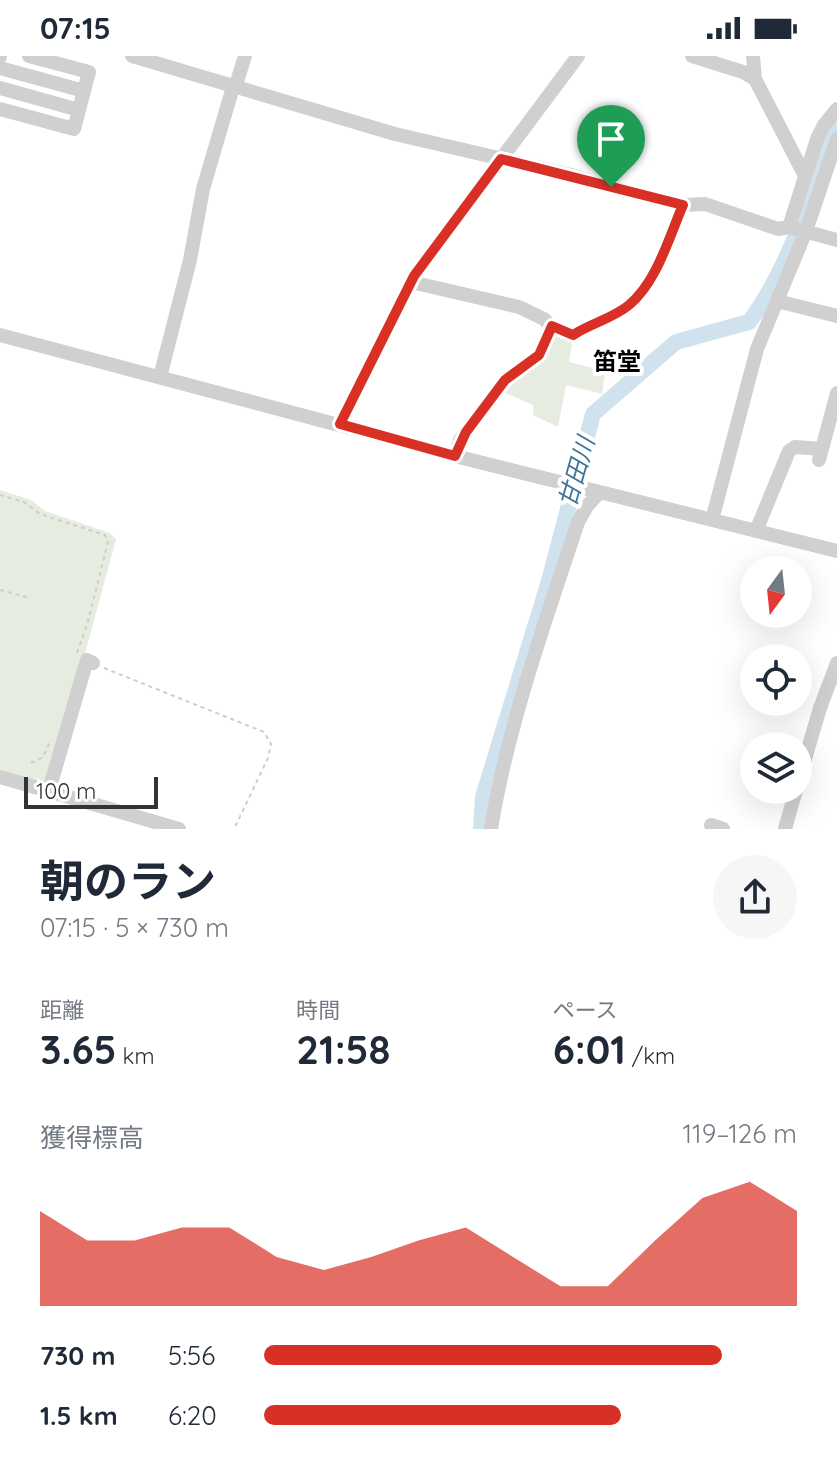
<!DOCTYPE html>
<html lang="ja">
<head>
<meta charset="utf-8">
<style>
  body { margin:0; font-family:Quicksand,"Noto Sans JP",sans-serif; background:#f6f6f7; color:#1f2937; height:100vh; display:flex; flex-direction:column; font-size:30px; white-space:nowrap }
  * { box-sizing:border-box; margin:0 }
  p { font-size:26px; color:#747a83 }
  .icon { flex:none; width:44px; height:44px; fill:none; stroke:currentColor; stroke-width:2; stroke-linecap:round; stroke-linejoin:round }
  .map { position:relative; height:773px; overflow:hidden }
  .sheet { display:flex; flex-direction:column; background:#fff; flex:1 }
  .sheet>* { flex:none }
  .needle { width:52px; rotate:195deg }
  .fabs { position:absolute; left:740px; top:500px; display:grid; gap:16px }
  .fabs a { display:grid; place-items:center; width:72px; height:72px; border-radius:50%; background:#fff; box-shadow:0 8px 32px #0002; font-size:40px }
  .scale { position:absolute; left:24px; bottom:20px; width:134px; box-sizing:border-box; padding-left:8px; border:4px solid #333; border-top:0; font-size:22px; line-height:28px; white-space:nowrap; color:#333; -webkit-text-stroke:6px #fff; paint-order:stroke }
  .pin { position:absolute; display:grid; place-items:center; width:68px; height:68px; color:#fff; margin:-82px -34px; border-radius:50% 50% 50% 0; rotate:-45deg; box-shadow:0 0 8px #0007 }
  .pin .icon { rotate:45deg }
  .round { display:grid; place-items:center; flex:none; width:84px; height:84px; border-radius:42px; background:#f6f6f7 }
  .overview { display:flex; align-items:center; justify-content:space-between; height:136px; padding:0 40px }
  h1 { font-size:44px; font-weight:700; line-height:60px }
  .figures { display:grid; grid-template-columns:repeat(3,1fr); gap:12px; height:136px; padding:8px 40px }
  .figures div { display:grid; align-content:center }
  .figures b { font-size:40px; font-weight:700 }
  .figures small { font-size:22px; font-weight:400 }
  .figures p { font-size:22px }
  .chart { height:224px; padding:16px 40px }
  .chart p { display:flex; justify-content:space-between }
  .chart svg { width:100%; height:144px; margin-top:8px; fill:#d93025; opacity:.7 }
  ul { padding:0 40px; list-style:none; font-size:26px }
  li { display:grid; grid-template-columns:128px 96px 1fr; align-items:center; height:60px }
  li i { height:20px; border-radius:10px; background:#d93025 }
  .status { display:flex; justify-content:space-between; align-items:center; height:56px; padding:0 40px; background:#fff; direction:ltr }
  .status svg { height:22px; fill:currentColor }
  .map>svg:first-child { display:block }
  .green { fill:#e6ecdf }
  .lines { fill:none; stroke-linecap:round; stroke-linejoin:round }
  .river { stroke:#cfe2ee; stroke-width:16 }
  .path { stroke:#cdcdcd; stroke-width:2; stroke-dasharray:4 4; stroke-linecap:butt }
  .minor { stroke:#d0d0d0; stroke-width:14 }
  .route-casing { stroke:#fff; stroke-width:16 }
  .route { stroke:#d93025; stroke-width:10 }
  .labels { text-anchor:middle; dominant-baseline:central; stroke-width:8; stroke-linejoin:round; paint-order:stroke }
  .neighbourhood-label { font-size:24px; font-weight:bold; fill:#000; stroke:#fff }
  .water-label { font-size:24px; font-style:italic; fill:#3f7597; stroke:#fff }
</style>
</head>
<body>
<div class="status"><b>07:15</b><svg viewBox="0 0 49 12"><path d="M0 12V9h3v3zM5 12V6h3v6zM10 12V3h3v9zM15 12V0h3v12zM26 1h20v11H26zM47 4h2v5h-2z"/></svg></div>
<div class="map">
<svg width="837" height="773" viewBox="0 0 837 773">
  <rect width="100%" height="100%" fill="#fff"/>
  <!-- green -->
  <path class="green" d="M553,276L573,283L569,306L605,315L602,338L566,329L558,371L533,359V349L501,335Z
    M0,434L31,444L45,455L110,477L116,483L49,731L0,718Z"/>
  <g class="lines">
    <!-- river -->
    <path class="river" d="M481,773L483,741L549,525L593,358L676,286L749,266C769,240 790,197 801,166C812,133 816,93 837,66"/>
    <!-- path -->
    <path class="path" d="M0,439L24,446L40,458L105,479L108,486L87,569L76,599
      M0,534L30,542
      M104,612L264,676L271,688L268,702L234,773
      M31,707L43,701L50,686"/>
    <!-- minor -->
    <path class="minor" d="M132,0L395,78L571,119L652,142L683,149L705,148L778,173L789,171L837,184
      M692,0L743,16L755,23
      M753,0L755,23L805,120
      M0,1V0
      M0,12L84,35
      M0,32L79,54
      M235,32L245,0
      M0,53L74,73L89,16L29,0
      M789,171L817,83L824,69L837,53
      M411,226L519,251L544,263L553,272L573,279C587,270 604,266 619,256C654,233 667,186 683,149
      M777,245L837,260
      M0,279L455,400L837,495
      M160,321L190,204L203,133L233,31
      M340,368L414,220L578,0
      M455,400L460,384L505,324L539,299L552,270
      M819,404L837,337
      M712,464L757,293L806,175L837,83
      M756,475L789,395L795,391L822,393
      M0,721L179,773
      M798,727L820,652L837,607
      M49,734L87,604L93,607
      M711,769L723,773
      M491,773C508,668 545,567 578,466L587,450L599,437
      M785,773L796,734"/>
  </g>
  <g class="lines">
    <!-- route casing -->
    <g class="route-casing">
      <path id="route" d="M501,103L683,149C669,181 657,226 629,249C612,263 591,267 573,279L552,270L539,299L505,324L466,376L455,400L340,368L414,220Z"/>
    </g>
    <!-- route -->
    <use href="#route" class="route"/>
  </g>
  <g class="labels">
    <!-- neighbourhood labels -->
    <g class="neighbourhood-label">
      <text x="617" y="305">笛堂</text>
    </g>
    <!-- water labels -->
    <g class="water-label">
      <text transform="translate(576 416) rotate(-74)">甘田川</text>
    </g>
  </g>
</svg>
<div class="fabs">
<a><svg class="needle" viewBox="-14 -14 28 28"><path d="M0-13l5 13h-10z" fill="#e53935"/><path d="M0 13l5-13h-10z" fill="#747a83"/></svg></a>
<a><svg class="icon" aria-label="locate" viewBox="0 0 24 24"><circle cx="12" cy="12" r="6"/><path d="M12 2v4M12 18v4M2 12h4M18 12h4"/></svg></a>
<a><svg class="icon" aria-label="layers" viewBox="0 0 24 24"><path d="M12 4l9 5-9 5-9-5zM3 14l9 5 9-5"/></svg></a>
</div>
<div class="scale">100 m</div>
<div class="pin" style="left:611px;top:131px;background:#1e9e55"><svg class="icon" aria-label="arrive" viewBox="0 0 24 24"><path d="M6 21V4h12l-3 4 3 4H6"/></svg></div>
</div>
<section class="sheet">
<div class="overview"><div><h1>朝のラン</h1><p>07:15 · 5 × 730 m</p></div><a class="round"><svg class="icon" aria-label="share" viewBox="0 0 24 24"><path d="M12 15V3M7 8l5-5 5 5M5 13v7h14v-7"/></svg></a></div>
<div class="figures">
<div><p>距離</p><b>3.65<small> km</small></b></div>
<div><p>時間</p><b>21:58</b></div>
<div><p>ペース</p><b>6:01<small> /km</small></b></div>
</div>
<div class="chart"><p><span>獲得標高</span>119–126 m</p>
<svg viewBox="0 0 160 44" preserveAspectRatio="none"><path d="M0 44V15L10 24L20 24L30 20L40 20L50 29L60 33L70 29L80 24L90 20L100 29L110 38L120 38L130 24L140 11L150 6L160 15V44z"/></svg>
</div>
<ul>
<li><b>730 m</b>5:56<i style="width:86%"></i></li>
<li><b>1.5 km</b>6:20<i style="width:67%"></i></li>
</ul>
</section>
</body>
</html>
